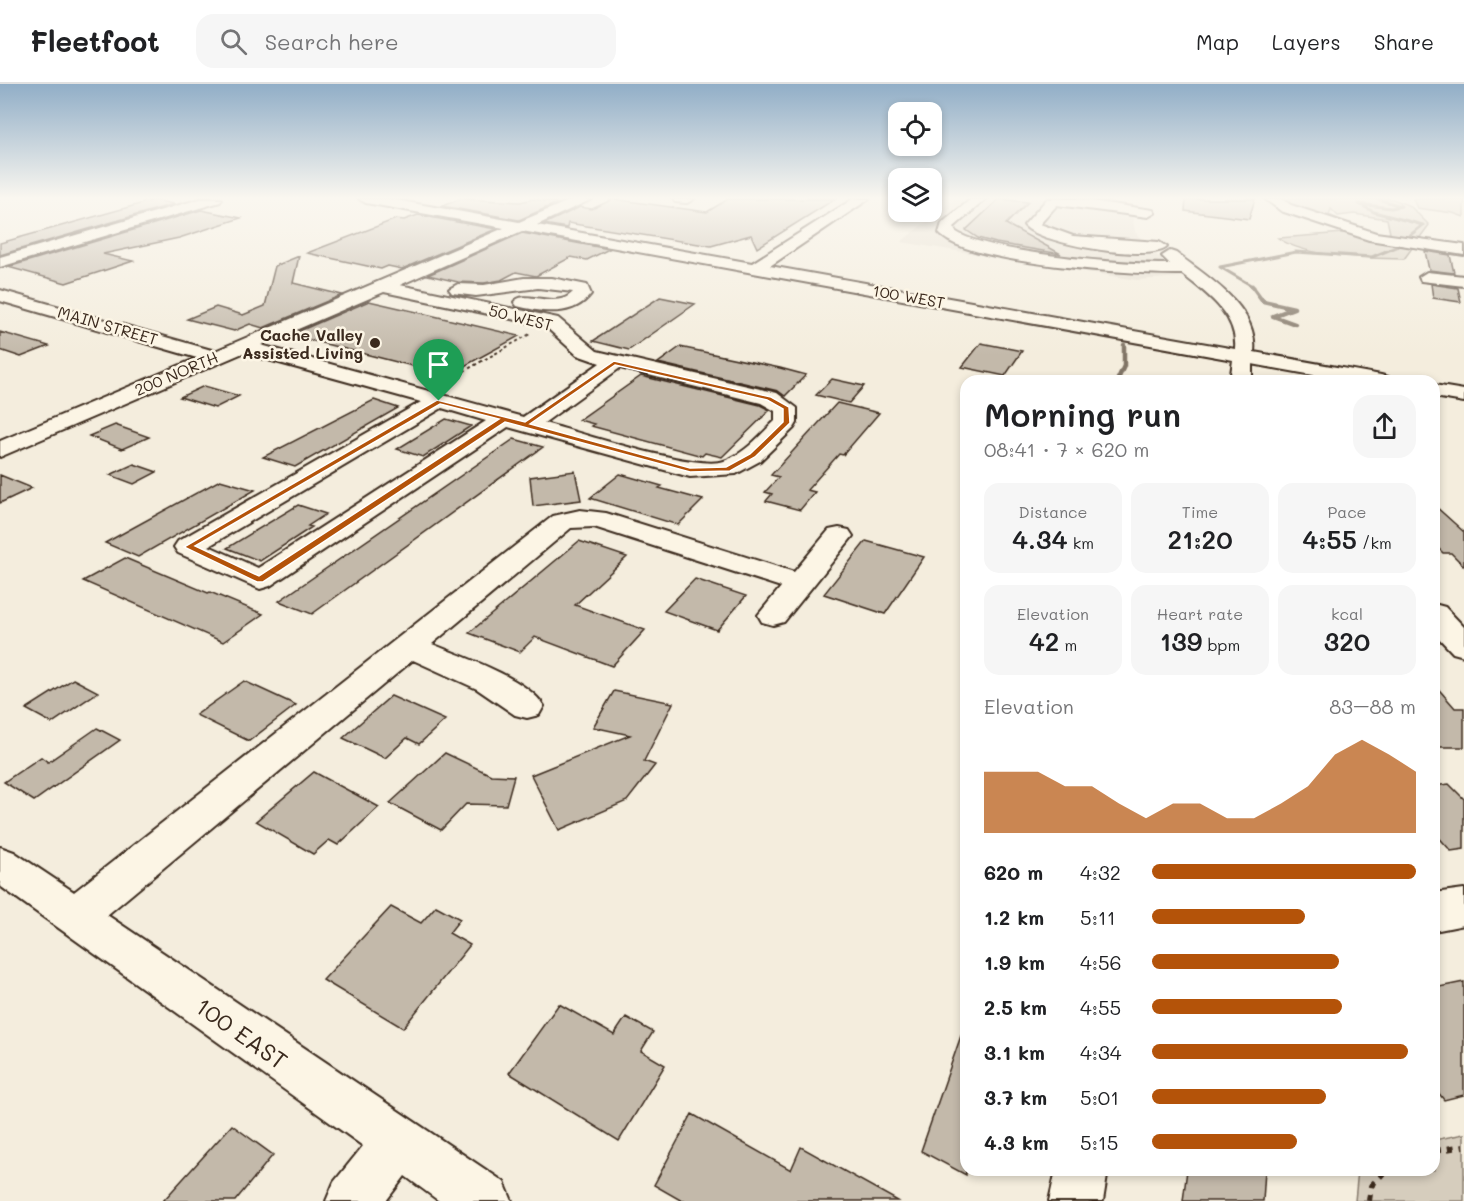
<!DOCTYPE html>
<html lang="en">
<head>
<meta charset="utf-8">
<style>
  body { margin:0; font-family:Mali,sans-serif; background:#f6f6f6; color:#202124; height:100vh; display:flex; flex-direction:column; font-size:22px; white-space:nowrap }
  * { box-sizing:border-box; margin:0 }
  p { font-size:20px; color:#757577 }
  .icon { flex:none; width:33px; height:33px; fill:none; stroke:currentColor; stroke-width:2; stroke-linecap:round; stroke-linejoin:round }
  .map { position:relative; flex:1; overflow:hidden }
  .sheet { position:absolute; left:960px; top:291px; width:480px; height:801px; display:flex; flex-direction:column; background:#fff; border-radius:18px; box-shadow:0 3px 9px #0003 }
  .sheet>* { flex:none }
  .controls { position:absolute; left:888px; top:18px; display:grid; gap:12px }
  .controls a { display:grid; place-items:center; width:54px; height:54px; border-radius:12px; background:#fff; box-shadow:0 3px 9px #0003; font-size:30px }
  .pin { position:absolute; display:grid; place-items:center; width:51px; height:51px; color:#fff; margin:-62px -26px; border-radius:50% 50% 50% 0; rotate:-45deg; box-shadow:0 0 6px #0007 }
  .pin .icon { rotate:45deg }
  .round { display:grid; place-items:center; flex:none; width:63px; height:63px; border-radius:18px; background:#f6f6f6 }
  .overview { display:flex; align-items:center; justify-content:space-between; height:102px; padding:0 24px }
  h1 { font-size:33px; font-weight:600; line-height:45px }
  .figures { display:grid; grid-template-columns:repeat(3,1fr); gap:9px; height:102px; padding:6px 24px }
  .figures div { display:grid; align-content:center; border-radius:15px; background:#f6f6f6; text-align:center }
  .figures b { font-size:26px; font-weight:600 }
  .figures small { font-size:16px; font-weight:400 }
  .figures p { font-size:16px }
  .chart { height:168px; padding:12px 24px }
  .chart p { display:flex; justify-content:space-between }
  .chart svg { width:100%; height:108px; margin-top:6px; fill:#b45309; opacity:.7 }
  ul { padding:0 24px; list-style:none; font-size:20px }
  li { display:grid; grid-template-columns:96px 72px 1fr; align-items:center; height:45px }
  li i { height:15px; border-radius:8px; background:#b45309 }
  header { display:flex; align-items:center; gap:36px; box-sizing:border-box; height:84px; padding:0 30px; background:#fff; border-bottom:2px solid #e0e0e0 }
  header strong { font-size:28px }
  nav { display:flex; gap:33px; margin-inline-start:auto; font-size:21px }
  .search { width:420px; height:54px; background:#f6f6f6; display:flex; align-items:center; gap:15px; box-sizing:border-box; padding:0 21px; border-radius:18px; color:#757577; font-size:22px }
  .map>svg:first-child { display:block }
  .built { fill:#e5ddce }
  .green { fill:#d6cdbd; stroke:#887c6e; stroke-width:1.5 }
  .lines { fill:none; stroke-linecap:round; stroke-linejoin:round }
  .stream-far1 { stroke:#817466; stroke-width:3 }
  .stream { stroke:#817466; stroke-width:4.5 }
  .building { fill:#c3b9aa; stroke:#3b2a1e; stroke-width:1.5 }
  .minor-casing { stroke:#3b2a1e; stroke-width:4 }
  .path-far1 { stroke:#3b2a1e; stroke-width:2; stroke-dasharray:3 3; stroke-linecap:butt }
  .path { stroke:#3b2a1e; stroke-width:6; stroke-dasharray:7 7; stroke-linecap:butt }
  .minor { fill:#fcf5e5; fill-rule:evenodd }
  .route { fill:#b45309; stroke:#fff; stroke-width:1.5; fill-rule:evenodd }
  .poi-dot { fill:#3b2a1e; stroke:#fcf5e5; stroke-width:2 }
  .labels { text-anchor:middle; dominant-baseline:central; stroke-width:5; stroke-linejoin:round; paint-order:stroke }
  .far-street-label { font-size:16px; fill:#3b2a1e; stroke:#fcf5e5 }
  .far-poi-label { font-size:16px; font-weight:bold; fill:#3b2a1e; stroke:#fcf5e5; text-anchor:end }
  .near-street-label { font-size:24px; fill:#3b2a1e; stroke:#fcf5e5 }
</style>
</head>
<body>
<header>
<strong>Fleetfoot</strong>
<div class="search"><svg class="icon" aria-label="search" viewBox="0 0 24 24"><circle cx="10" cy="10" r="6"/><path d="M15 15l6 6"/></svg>Search here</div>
<nav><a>Map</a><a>Layers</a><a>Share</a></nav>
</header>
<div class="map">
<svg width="1464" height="1117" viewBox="0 0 1464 1117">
  <rect width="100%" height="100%" fill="#f4eddd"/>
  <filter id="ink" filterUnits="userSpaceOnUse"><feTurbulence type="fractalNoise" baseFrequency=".0167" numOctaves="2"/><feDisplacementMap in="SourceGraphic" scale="12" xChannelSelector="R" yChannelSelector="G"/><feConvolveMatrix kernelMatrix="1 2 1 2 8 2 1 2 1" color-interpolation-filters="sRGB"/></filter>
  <g filter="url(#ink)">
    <!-- built -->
    <path class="built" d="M954,115H1071L1138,124L1133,135L1135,148L1152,167L1183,193L1137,196L901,158Z"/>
    <!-- green -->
    <path class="green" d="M1281,115H1393L1410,122L1429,141L1404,175C1369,174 1306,174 1278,154L1344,149L1373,154L1390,149L1387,135L1354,130L1338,132L1331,125L1329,131L1354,142L1286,120Z
      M1413,115H1464V133L1453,129L1417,124Z
      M1464,1050V1117H1355L1358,1086H1434V1056Z"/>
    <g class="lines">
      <!-- stream-far1 -->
      <path class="stream-far1" d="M1378,115L1401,122L1391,124L1359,120L1374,128L1423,141L1409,152
        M1254,203L1220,183L1296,168L1372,173L1401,161"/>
      <!-- stream -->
      <path class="stream" d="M1252,202L1263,217L1294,224L1273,232L1295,240
        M1117,297L1124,282V261"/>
    </g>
    <!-- building -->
    <path class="building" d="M460,115L520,118L533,115L557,119L519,136L442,122Z
      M613,115L707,128L728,115H835L757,164L751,151L711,162L568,139L567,144L544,140L580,123L592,125Z
      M999,115L1028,118L1006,140L1061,170L996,159L978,154L966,146Z
      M1186,115H1255L1249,135L1185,127Z
      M154,116L174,120L0,171V159Z
      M201,126L241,134L179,154L103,170L133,177L66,199L8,183Z
      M418,131L496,145L402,185L388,182L381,185L307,169L396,135L404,136Z
      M522,149L609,165L587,176L571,173L536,192L516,188L501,196L484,199L458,198L428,191Z
      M1425,167L1450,171L1454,189L1429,186Z
      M299,172L293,199L342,211L263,244L250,240L234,247L187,235L216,223L243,231L265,222L275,182Z
      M1431,200L1458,204L1461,218L1433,214Z
      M660,213L695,220L629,266L593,257Z
      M369,217L417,228L519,252L448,291L290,251Z
      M0,248L49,262L21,273L0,266Z
      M981,259L1022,267L1005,292L962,283Z
      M680,263L780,284L806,291L785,312L778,307L658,279Z
      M641,292L760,321L770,326L722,373L705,369L702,372L591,342L594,340L579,336Z
      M832,295L864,302L849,319L816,311Z
      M204,302L239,312L215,324L180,313Z
      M374,316L398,324L295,383L263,373Z
      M837,319L879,329L843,371L839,370L807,406L815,408L800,426L766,417L772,410L765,408L779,393L771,391Z
      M446,335L471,342L423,373L397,365Z
      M115,341L149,353L122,365L89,352Z
      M514,355L543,363L312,530L279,517Z
      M134,380L157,388L134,400L110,391Z
      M575,387L581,416L533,422L530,393Z
      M620,390L662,402L659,404L703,416L678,441L590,414Z
      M0,391L32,404L0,419Z
      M220,396L255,406L138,473L105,459Z
      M298,421L326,430L308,442L312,443L260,477L227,464Z
      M1434,421L1464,448V482L1451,469H1443L1434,460Z
      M579,457L627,473L575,521L645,546L612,582L535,553L520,568L469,549Z
      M866,457L924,473L885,530L824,510Z
      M125,474L208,509L210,508L263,530L223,558L83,497Z
      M695,495L746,512L717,546L664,527Z
      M73,595L98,608L52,639L26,625Z
      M244,597L296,621L249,657L196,631Z
      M1434,600L1455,624H1464V663H1434Z
      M614,607L673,619L644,677L655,681L627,717L559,746L531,691L630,651L593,643Z
      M391,612L445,636L419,660L407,654L385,674L343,654Z
      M97,644L120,656L34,717L4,698L41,673L48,678Z
      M445,669L491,691L514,692L506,721L466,720L441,746L390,719Z
      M314,688L379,723L338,761L329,756L313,770L256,737Z
      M1449,700L1464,715V765L1451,767L1434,748V702Z
      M436,822L460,835L449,849L470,861L403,944L323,896L391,823L421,839Z
      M1464,898V1011L1444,1016L1434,1003V904Z
      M559,920L614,951L626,933L653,948L641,967L665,981L619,1057L509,989Z
      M963,946H966V1091L921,1067Z
      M692,1030L791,1086L801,1063L898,1117H682L654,1101Z
      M232,1041L273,1071L235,1117H163Z
      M1187,1086H1265L1263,1117H1183Z"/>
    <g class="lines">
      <!-- minor casing -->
      <g class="minor-casing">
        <path id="minor" d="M200,115H222L220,118L0,183V173Z
          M359,115H390L519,138L573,115H592L537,141L752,179L853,115H869L770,182L1235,265C1238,231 1206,209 1182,190C1140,191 963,180 939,149L942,139L971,115H986L954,143L955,147C985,169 1128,181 1170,180L1162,172L1170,167L1176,169C1207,193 1259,223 1254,268L1381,291L1388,293L1392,297H1346L1252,280V297H1230L1233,276L522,147L400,201L558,234L597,267L777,309L797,324V339L794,344L760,377L736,390L690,393L508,343L270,502L260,505L178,469L174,463L178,457L421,318L243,269L0,373V357L197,274L0,217V206L215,267L504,144L366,119ZM384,208L545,242L577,271L600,279L523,333L261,261ZM620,284L761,319L775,327V337C759,352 745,370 724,377C695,387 579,348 544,339ZM442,324L486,337L258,484L209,462Z
          M673,115H694L687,119L675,118Z
          M1047,115H1077L1153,126L1155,129L1148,133L1057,121L1040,140L1073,152L1159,158L1167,163C1153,179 1038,160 1024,141Z
          M1265,115H1282L1291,121L1376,149L1464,161V171L1369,156L1281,127Z
          M1427,188L1464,192V202L1421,197L1419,193Z
          M524,194H552L587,201L591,210C573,234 541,228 517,222L514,218C524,204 556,227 573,208L538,204L476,212L452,209L449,205L458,200L484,201Z
          M1434,301L1464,306V318L1434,313Z
          M580,426L606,429L794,488L829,446L839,444L849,446L853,452L784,538L773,541L762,538L758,531L781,503L594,443L571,444L432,560C462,572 528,595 544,622L539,631L527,634L515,631L477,605L413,576L107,831L504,1098L512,1117H439L405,1092L386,1117H326L334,1098L363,1062L0,802V763L14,768L74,808L553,432Z
          M1434,520L1445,523L1464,543V572L1453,569L1434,549Z
          M1464,805V841L1434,847V809Z
          M1056,1086H1108L1103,1117H1049Z"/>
      </g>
      <!-- path-far1 -->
      <path class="path-far1" d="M443,299L530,250"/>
      <!-- path -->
      <path class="path" d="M1434,1067L1464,1062
        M1369,1117L1371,1102L1386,1086"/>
      <!-- minor -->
      <use href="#minor" class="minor"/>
    </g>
  </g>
  <!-- sky -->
  <linearGradient id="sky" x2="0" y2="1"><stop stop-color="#91aec7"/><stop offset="0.42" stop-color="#faf7f0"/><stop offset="1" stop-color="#faf7f0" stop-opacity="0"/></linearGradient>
  <rect width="1464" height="271" fill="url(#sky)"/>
  <!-- route -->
  <path class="route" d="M614,277L771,313L789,323L790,339L755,373L730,387L690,388L505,338L263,498H257L184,463L437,316L525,338ZM615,281L767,316L783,325V338L750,370L726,383L690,384L530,340ZM440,320L499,335L259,492L195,462Z"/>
  <!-- markers -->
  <circle class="poi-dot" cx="375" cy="259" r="6"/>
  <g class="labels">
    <!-- far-street labels -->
    <g class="far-street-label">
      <text transform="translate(909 212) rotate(10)">100 WEST</text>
      <text transform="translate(521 233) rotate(14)">50 WEST</text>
      <text transform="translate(108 241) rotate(16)">MAIN STREET</text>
      <text transform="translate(176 289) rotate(-23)">200 NORTH</text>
    </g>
    <!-- far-poi labels -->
    <g class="far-poi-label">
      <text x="363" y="250">Cache Valley<tspan x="363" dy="18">Assisted Living</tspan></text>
    </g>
    <!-- near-street labels -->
    <g class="near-street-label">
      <text transform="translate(242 949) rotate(35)">100 EAST</text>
    </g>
  </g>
</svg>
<div class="controls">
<a><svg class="icon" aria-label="locate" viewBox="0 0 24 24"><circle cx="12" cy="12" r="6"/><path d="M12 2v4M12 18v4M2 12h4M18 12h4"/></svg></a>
<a><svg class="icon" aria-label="layers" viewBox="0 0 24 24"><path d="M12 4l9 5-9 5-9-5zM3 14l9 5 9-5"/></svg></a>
</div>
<div class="pin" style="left:439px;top:317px;background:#1e9e55"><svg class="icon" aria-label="arrive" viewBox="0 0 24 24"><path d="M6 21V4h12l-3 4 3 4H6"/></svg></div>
<section class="sheet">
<div class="overview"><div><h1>Morning run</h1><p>08:41 · 7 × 620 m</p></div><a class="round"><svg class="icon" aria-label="share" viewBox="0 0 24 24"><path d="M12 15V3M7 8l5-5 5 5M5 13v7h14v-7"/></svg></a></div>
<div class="figures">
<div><p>Distance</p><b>4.34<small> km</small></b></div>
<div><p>Time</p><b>21:20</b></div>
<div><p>Pace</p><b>4:55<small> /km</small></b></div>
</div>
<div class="figures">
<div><p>Elevation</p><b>42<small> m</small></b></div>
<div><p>Heart rate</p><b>139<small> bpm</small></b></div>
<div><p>kcal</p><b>320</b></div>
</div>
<div class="chart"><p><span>Elevation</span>83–88 m</p>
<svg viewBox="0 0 160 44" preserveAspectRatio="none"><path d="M0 44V19L10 19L20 19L30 25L40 25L50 32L60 38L70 32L80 32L90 38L100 38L110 32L120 25L130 12L140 6L150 12L160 19V44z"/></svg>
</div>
<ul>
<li><b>620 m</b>4:32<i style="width:100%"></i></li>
<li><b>1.2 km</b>5:11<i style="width:58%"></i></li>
<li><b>1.9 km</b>4:56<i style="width:71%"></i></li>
<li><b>2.5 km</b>4:55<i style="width:72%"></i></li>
<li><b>3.1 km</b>4:34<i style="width:97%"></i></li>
<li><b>3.7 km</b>5:01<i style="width:66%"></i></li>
<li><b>4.3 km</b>5:15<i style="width:55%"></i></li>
</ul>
</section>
</div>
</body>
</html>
